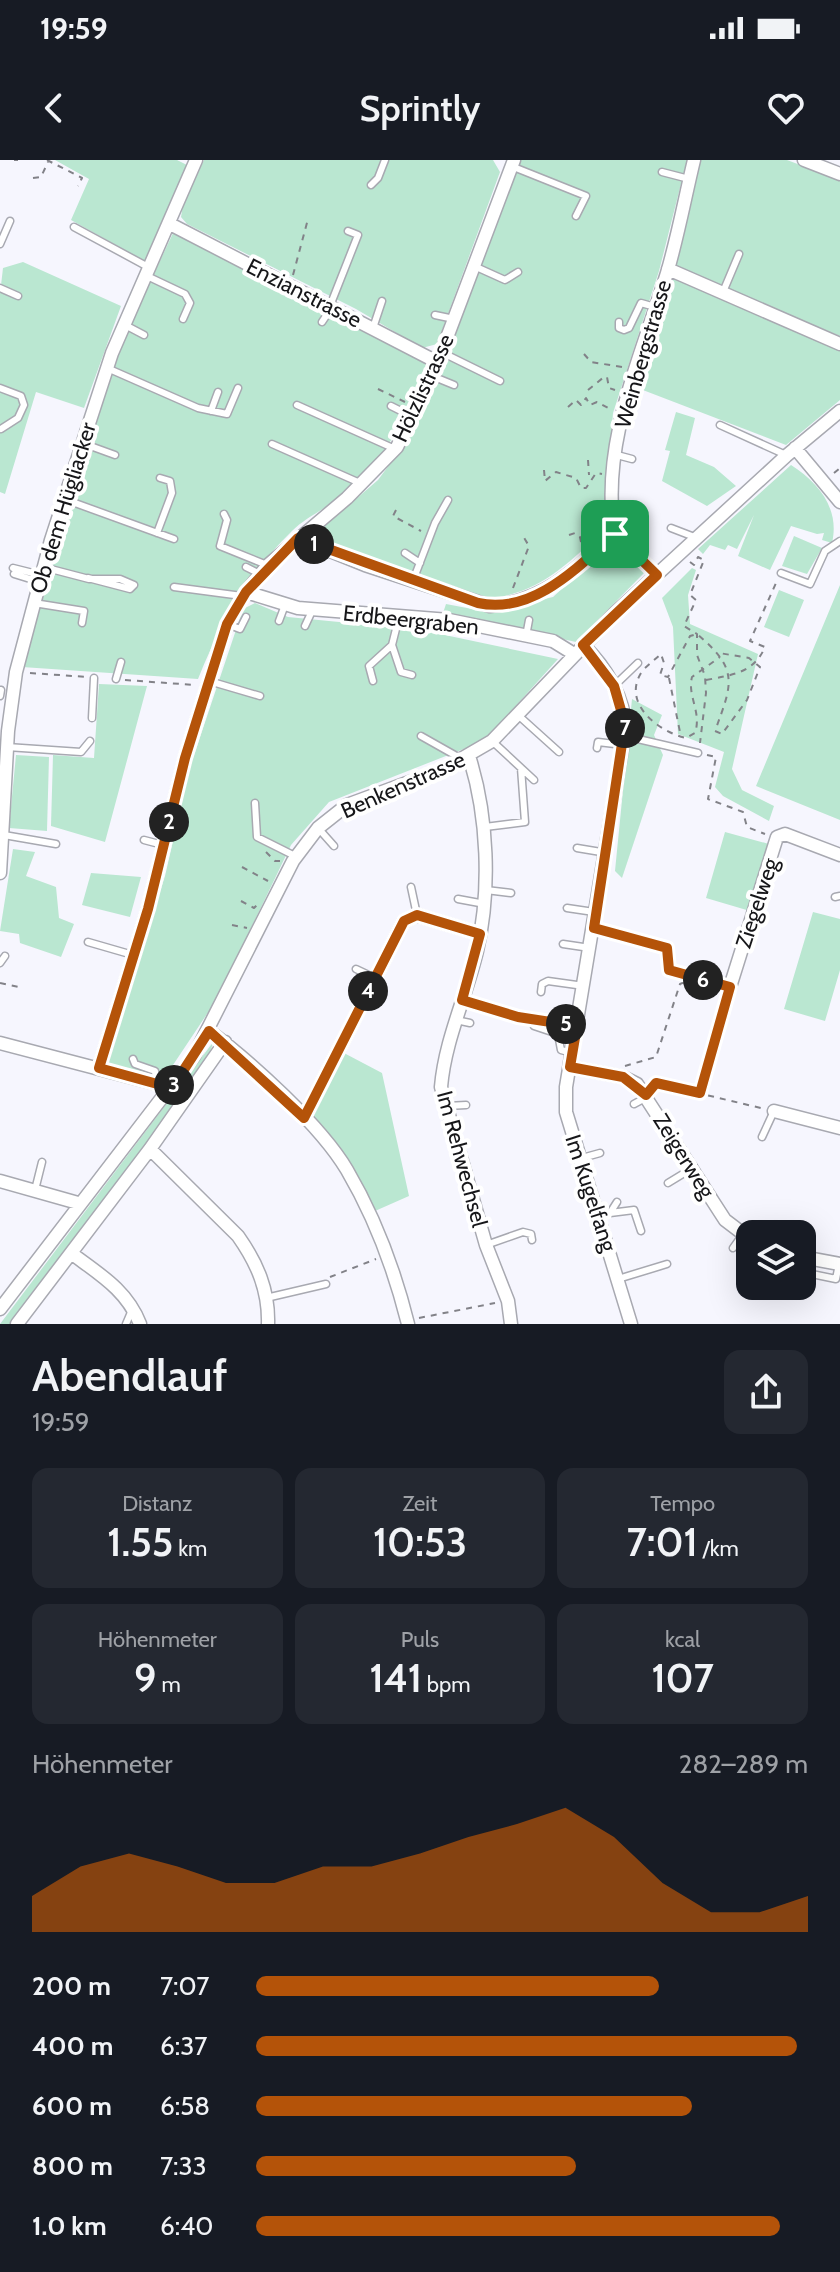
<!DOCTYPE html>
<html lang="de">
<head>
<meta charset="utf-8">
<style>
  body { margin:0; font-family:Cabin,sans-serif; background:#242831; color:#f1f3f6; height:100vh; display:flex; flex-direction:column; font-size:30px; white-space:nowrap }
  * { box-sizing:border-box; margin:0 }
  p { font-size:26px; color:#9ea1a6 }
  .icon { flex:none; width:44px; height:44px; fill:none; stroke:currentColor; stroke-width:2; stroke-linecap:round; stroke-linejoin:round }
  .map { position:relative; height:1164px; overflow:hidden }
  .side { display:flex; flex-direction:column; background:#171b24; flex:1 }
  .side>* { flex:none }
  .fabs { position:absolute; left:736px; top:1060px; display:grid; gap:16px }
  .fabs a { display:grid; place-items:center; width:80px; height:80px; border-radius:16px; background:#171b24; box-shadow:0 8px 32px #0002; font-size:40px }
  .pin { position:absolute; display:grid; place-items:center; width:68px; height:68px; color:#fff; margin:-34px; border-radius:16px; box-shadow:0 4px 12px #0006 }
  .km { position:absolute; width:40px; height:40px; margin:-20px; border-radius:50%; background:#222; color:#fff; font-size:22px; line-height:40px; text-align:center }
  .round { display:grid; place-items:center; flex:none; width:84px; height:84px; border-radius:16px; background:#242831 }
  .overview { display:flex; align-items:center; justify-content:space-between; height:136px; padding:0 32px }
  h1 { font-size:44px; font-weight:600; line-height:60px }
  .metrics { display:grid; grid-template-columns:repeat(3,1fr); gap:12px; height:136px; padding:8px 32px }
  .metrics div { display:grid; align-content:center; border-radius:16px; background:#242831; text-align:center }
  .metrics b { font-size:40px; font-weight:600 }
  .metrics small { font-size:22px; font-weight:400 }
  .metrics p { font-size:22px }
  .chart { height:224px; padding:16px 32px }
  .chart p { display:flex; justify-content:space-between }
  .chart svg { width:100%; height:144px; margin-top:8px; fill:#b45309; opacity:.7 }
  ul { padding:0 32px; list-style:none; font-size:26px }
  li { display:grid; grid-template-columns:128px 96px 1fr; align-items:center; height:60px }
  li i { height:20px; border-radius:10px; background:#b45309 }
  .status { display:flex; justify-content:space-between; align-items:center; height:56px; padding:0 40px; background:#171b24; direction:ltr }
  .status svg { height:22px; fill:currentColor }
  header { display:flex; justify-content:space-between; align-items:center; height:104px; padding:0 32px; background:#171b24; font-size:36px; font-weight:600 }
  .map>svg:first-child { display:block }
  .green { fill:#bae7d1 }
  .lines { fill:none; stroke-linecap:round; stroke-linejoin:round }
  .service-casing { stroke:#a8a9b1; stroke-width:9 }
  .minor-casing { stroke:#a8a9b1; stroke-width:15 }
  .path { stroke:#828288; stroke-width:2; stroke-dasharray:6 6; stroke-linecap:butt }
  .service { stroke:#fff; stroke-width:6 }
  .minor { stroke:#fff; stroke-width:12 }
  .route-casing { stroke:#fff; stroke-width:16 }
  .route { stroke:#b45309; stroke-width:10 }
  .labels { text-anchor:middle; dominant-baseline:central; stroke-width:8; stroke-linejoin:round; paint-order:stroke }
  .street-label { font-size:22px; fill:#161619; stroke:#fff }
</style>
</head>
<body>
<div class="status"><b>19:59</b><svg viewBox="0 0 49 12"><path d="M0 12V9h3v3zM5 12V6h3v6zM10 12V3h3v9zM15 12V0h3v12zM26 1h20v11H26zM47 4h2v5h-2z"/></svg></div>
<header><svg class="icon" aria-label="back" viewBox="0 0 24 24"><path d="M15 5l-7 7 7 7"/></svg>Sprintly<svg class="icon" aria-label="heart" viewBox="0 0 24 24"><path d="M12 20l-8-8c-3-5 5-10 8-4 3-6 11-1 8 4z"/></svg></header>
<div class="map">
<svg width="840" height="1164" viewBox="0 0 840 1164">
  <rect width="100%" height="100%" fill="#f6f6fe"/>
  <!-- green -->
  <path class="green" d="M55,0H177L189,6L148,103L71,60L89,19Z
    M204,0H493L500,12L437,184L422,188L356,149L187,64L181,57L183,45Z
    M521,0H687L659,111L613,253L603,371C564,407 541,432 485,440L321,381L319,371L378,320L413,273Z
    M701,0H787L840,20V176L675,108Z
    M174,71L428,205C406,261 388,295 342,335C326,349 306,357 292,371C246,416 222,460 198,519L22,507L118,190Z
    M23,102L121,146L84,248L36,232L5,334L0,332V134L3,108Z
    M671,116L735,139L840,191V240L786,285L635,227Z
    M676,252L695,258L686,295L714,307L736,326L707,346L662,321L670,291L665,290Z
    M791,305C819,323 840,349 832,383L822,380L824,373L817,374L791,366L770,410L738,396L754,355L737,389L728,385L725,390L710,385L703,394L698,389Z
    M794,376L822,388L807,414L782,406Z
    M614,381L645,412L576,482L443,453L446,444L488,452L553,437Z
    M692,408L696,410L688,435L690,464L758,494L732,609L742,630L774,646L769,661L723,636L715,627L724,592L678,574L673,467L662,438Z
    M840,425V660L756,626Z
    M779,430L804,440L789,477L764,467Z
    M255,443L288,457L421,470L558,499L484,581L329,642L291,685L217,839L165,917L106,903L165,716L190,607L243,449Z
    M99,524L147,526L105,682L51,666L53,595L94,598Z
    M632,539L662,555L654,575L663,595L622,718L615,711Z
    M16,595L49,597L47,671L9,668Z
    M725,672L769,684L750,751L706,738Z
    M13,689L35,692L26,716L56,727L59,758L74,764L61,797L20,783L19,774L0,771Z
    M91,713L141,717L130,757L82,745Z
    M813,752L840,759V810L825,861L784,849Z
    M214,881L205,905L14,1164H0Z
    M344,893L382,913L409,1036L375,1051L352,1005L312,956Z"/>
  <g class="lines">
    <!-- service casing -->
    <g class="service-casing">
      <path id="service" d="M511,6L586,36L576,56
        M662,12L689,19
        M371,25L378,18L385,0
        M74,67L150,108
        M0,84L10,61
        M474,106L505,120L518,112
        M147,116L185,134L190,143L183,159
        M0,128L18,136
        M723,132L739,94
        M330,146L358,75L348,71
        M435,155L454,159
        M322,162L332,147
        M619,162V168L624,170L629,168L641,143L655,147
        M125,165L144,175
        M373,168L382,141
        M441,192L500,221
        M107,208L198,248L227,254L238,228
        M432,216L454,225
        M0,228L21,236L24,245L18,258L1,269
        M297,245L395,289
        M391,246L413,257
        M211,251L218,232
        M720,265L786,295
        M82,283L115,295
        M272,284L360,323
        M617,295L632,299
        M64,339L174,379
        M224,354L227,360L220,386L267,405
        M671,368L697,378
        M157,373L172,333L170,321L160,318
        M405,393L420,403
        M43,407L89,419H120L134,425L130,429L88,418
        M246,407L260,414
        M13,408L41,415
        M781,413L810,424L825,391L840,381
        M14,414L40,422
        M414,418L435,363L448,340
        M174,427L242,436
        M34,443L84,451L82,463
        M279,461L285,445
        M227,464L240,469L246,457
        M305,466L312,451
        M526,476L529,460
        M392,485L401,512L412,515
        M116,519L121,502
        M209,521L260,536
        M373,521L369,506L392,485L399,457
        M614,526L638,503
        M0,536L1,530
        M519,556L559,592
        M92,558L94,518
        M421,576L460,598
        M625,576L698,593
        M492,581L534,620
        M7,587L81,592L90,581
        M597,588L598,582L623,585
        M255,643L257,677L295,696
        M485,667L525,662L521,608
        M318,668L334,686
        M4,675L56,684
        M144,680L163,685
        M577,688L607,693
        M411,727L417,755
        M486,730L511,733
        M835,737L840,736
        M458,739L485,744
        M567,748L594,752
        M88,782L133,795
        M563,784L590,788
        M0,803L5,796
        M356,809L375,818
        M541,832L542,824L548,821L584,826
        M367,835L378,841
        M456,860L470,863
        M534,866L558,874L561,890L572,893
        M133,899L135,904L155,911L156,922
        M634,944L647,937
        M447,946L466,945
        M762,977L774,951
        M582,998L600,993
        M668,1023L691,1009
        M35,1030L42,1002
        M610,1053L634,1050L641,1071
        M610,1053L617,1042
        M486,1085L523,1072L531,1074L532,1080
        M733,1088L743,1074
        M807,1113L836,1119L839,1104
        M618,1119L667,1104
        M266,1138L326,1124
        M126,1164L132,1150"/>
    </g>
    <!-- minor casing -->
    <g class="minor-casing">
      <path id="minor" d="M804,0L840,14
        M170,64L437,202
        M668,109L840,184
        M795,288L840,342
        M615,374C599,287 642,194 667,113C678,76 685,37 694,0
        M615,374L657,415
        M298,378L365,405L490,446C543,442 578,408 615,374
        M246,432L298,448L449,460L553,481L574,494
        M583,485C605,506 626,539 625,571L566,927V952L631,1164
        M469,596C488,656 491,730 477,791C466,837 445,880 441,927L486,1085L508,1141L511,1164
        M0,713L8,571L16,512L51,380L112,193L196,0
        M730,827L777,677L785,674L840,695
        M209,871C251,902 321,966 347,1010C374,1056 395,1112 408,1164
        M0,883L172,928
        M570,907L623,917L637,924L725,1060L750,1079
        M99,908L148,749L185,598L227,464L246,432L268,405L347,338L397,287L437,204L514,0
        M774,951L840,968
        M304,958L404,761L417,755L480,774
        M150,989L238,1076C257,1103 269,1130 268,1164
        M0,1021L78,1043
        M71,1093C99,1114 127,1130 140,1164
        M802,1097L840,1104
        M0,1149L194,896L293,701L318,668L347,645L442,610L492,581L616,452L786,296L840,251
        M17,1164L150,989L225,882"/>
    </g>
    <!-- path -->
    <path class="path" d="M14,0H18
      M47,0L82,18L78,26
      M33,18L41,17L48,2
      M293,115L308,59
      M584,194L591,202L622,207
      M378,229L405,242
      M588,230L604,217H607L609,228L615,230
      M568,247L576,240L581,245L586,238L590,245L597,242L610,249
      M588,300L589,315
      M544,310L545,321L556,312L576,318L581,328H586L596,313L602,314
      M834,313L840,308
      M396,350L393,356L421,371
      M569,375L575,373L580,377L582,387
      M690,402L694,405L698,397L704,400L690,435L696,440L684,466L697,474V495L705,516L706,533L700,583
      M513,428L529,386L523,376
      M645,508L661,494L664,503L660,515L668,517L690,476L697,474C740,510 732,524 715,571L722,574L747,540L760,507L749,498L719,493
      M30,513L87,517
      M641,513C622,544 659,572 686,578L695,573C702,552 687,536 692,517L720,497
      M669,518L681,577
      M125,520L195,525
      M706,520C732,515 754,513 765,487L750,481L776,423
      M707,595L716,597L708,639L743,652L747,667L765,674
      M266,692L275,701H280
      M242,707L268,721
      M241,741L254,748L259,743
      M232,765L247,768
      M606,771L667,788L669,810L719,824
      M0,823L23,828
      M473,843L529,859
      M551,862L564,864
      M625,906L656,897L680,824L695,818
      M652,928L656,923L765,949
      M700,933L727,838
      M330,1117L376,1099
      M419,1158L495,1143"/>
    <!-- service -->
    <use href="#service" class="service"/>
    <!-- minor -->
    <use href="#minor" class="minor"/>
  </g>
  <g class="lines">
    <!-- route casing -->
    <g class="route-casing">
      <path id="route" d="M615,374L657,415L583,485L614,526L625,564L594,768L667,788L669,810L730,827L700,933L656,923L646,935L623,917L570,907L577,866L518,857L462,840L480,774L417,755L404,761L304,958L209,871L172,928L99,908L148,749L185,598L227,464L246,432L298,378L478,443C533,455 578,407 615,374Z"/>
    </g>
    <!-- route -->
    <use href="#route" class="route"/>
  </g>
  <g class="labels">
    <!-- street labels -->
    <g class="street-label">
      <text transform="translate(304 133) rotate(27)">Enzianstrasse</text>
      <text transform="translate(643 194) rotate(-74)">Weinbergstrasse</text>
      <text transform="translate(423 228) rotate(-65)">Hölzlistrasse</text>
      <text transform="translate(63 348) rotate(-73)">Ob dem Hügliacker</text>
      <text transform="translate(411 460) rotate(6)">Erdbeergraben</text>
      <text transform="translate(403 625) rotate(-24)">Benkenstrasse</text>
      <text transform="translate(757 743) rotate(-72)">Ziegelweg</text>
      <text transform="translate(684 996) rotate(58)">Zeigerweg</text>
      <text transform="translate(462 999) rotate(75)">Im Rehwechsel</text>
      <text transform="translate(591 1033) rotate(72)">Im Kugelfang</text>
    </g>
  </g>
</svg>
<div class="fabs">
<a><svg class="icon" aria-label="layers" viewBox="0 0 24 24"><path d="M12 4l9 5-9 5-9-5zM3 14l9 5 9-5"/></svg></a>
</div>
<div class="pin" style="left:615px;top:374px;background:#1e9e55"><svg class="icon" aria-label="arrive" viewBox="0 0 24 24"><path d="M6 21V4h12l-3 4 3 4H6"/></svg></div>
<b class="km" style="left:314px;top:384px">1</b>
<b class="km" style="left:169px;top:662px">2</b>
<b class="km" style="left:174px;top:925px">3</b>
<b class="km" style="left:368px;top:831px">4</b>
<b class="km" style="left:566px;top:864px">5</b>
<b class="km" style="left:703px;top:820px">6</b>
<b class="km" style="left:625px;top:568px">7</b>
</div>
<section class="side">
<div class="overview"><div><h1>Abendlauf</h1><p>19:59</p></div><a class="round"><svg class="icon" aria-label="share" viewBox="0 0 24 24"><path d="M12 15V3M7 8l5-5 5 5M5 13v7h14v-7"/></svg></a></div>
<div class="metrics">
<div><p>Distanz</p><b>1.55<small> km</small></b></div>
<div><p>Zeit</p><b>10:53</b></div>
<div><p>Tempo</p><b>7:01<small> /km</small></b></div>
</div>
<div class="metrics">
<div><p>Höhenmeter</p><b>9<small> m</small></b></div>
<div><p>Puls</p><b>141<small> bpm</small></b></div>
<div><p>kcal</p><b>107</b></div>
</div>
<div class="chart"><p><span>Höhenmeter</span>282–289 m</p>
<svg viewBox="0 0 160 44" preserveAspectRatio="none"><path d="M0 44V33L10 24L20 20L30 24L40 29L50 29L60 24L70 24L80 20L90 15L100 11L110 6L120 15L130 29L140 38L150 38L160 33V44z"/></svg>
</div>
<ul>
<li><b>200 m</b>7:07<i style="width:73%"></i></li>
<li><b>400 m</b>6:37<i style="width:98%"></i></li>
<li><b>600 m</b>6:58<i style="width:79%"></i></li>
<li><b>800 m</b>7:33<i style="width:58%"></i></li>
<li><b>1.0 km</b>6:40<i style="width:95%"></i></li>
</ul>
</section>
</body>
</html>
